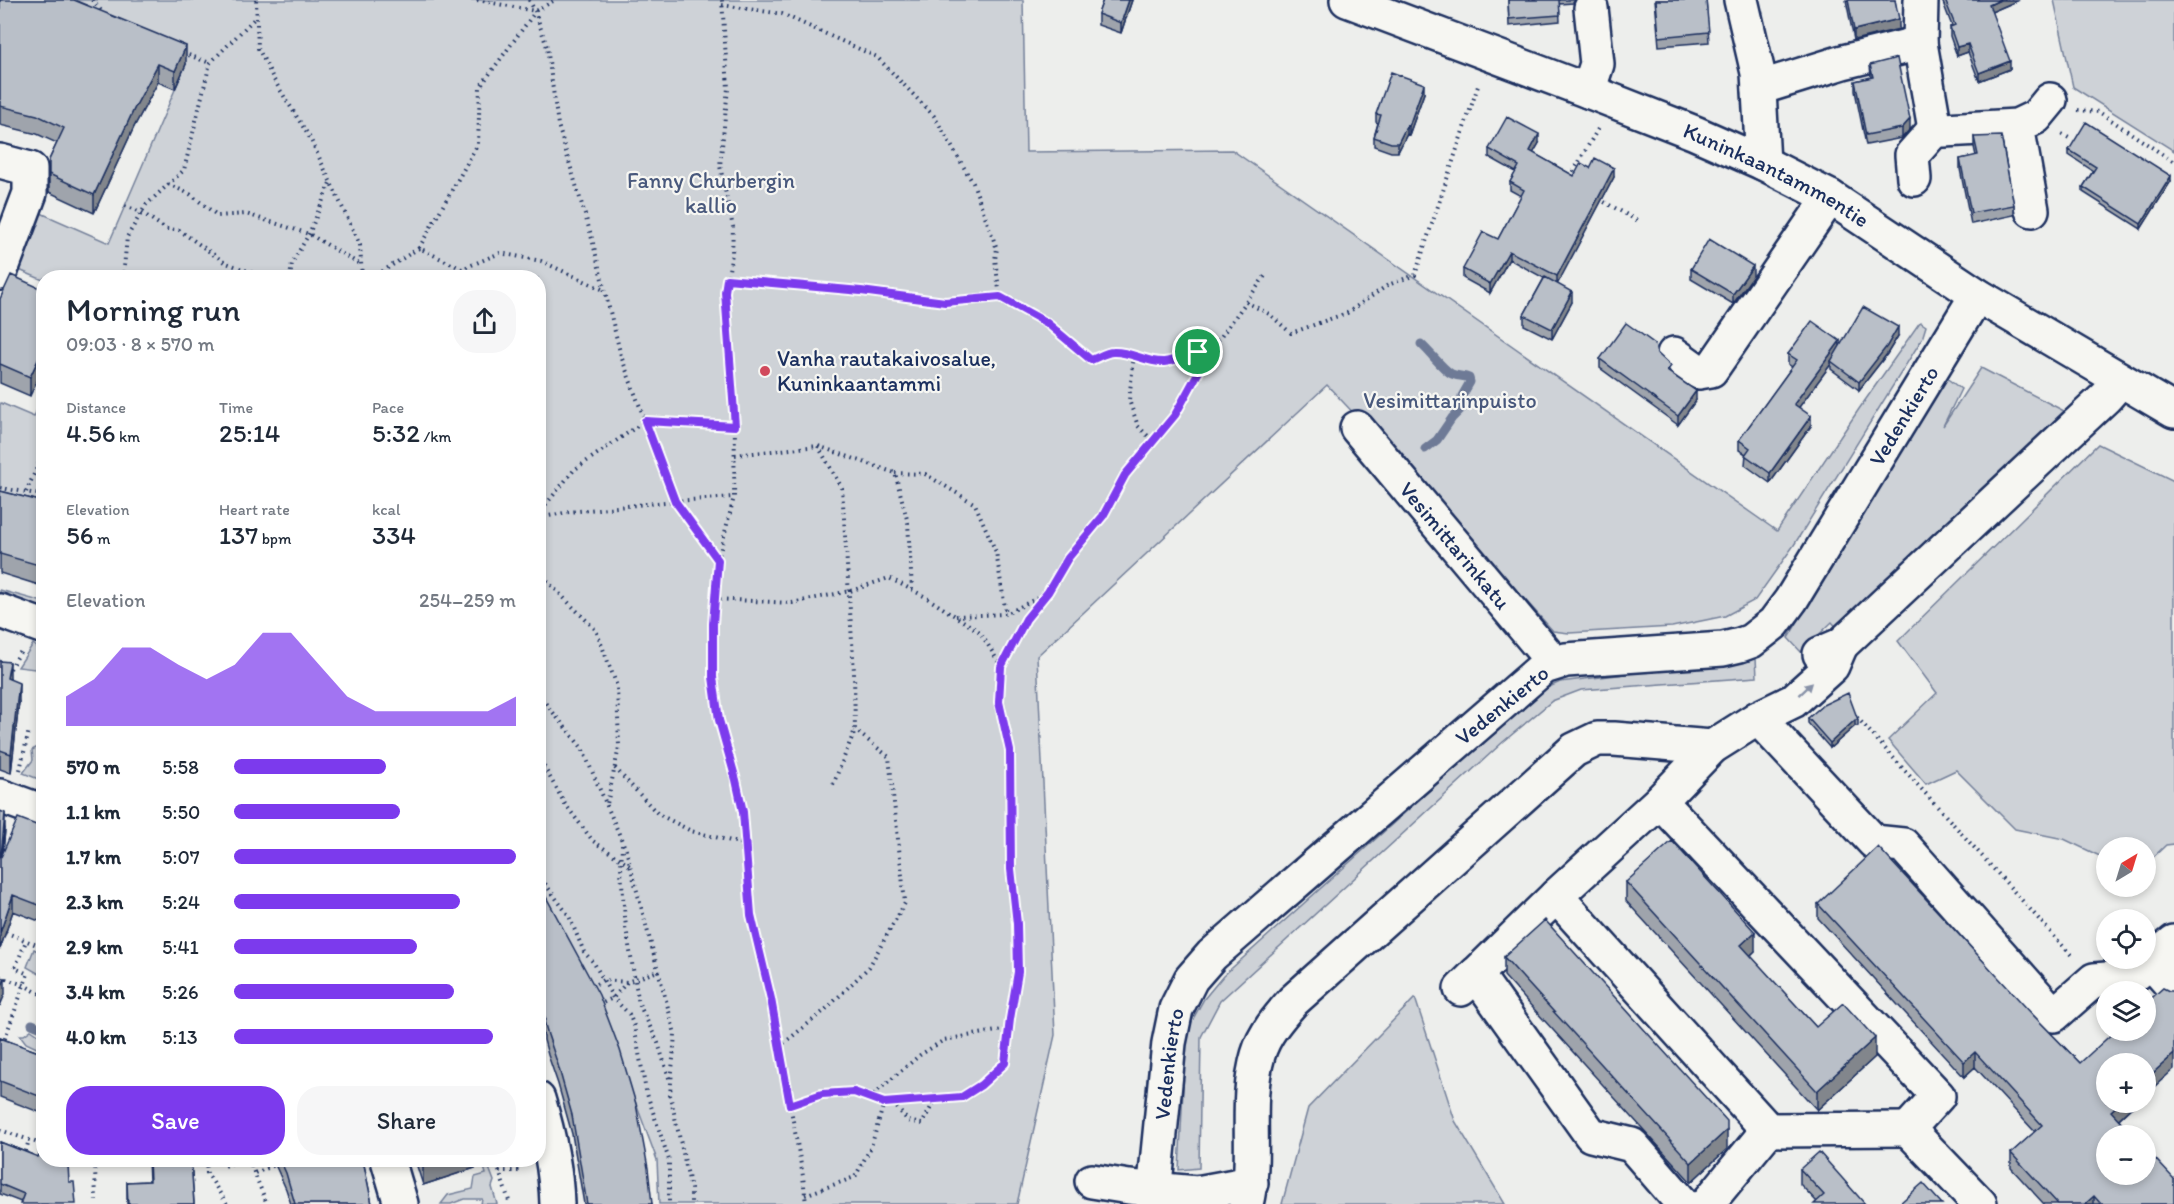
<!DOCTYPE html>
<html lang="en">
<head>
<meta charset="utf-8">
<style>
  body { margin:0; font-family:Itim,sans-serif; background:#f6f6f7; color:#1f2937; height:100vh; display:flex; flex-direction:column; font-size:22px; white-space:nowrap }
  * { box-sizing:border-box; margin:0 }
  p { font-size:20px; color:#747a83 }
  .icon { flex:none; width:33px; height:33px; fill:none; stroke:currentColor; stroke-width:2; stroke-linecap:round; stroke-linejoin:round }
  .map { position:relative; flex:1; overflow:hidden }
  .panel { position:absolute; left:36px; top:270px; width:510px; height:897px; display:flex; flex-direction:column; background:#fff; border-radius:24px; box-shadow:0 3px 9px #0003 }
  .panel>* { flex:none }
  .needle { width:39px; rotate:38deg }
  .controls { position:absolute; left:2096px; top:837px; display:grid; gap:12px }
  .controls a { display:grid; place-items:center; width:60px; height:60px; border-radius:50%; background:#fff; box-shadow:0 3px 9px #0003; font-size:30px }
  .pin { position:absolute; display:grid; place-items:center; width:51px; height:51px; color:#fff; margin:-26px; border:3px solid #fff; border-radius:50%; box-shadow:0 2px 6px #0007 }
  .round { display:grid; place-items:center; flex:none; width:63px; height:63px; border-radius:24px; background:#f6f6f7 }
  .headline { display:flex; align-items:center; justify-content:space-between; height:102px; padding:0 30px }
  h1 { font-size:33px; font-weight:600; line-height:45px }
  .figures { display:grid; grid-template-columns:repeat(3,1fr); gap:9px; height:102px; padding:6px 30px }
  .figures div { display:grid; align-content:center }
  .figures b { font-size:26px; font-weight:600 }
  .figures small { font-size:16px; font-weight:400 }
  .figures p { font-size:16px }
  .chart { height:168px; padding:12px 30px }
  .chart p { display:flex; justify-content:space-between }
  .chart svg { width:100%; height:108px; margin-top:6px; fill:#7c3aed; opacity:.7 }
  .cta { display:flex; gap:12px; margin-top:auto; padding:12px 30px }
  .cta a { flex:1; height:69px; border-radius:24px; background:#7c3aed; color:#fff; font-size:24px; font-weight:600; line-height:69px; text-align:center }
  .cta a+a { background:#f6f6f7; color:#1f2937 }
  ul { padding:0 30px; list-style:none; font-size:20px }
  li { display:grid; grid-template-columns:96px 72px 1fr; align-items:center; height:45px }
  li i { height:15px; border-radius:8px; background:#7c3aed }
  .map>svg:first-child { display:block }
  .green { fill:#ced2d7; stroke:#74809a; stroke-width:1.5 }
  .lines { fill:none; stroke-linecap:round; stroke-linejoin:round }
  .stream { stroke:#6e7a96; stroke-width:9 }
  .minor-casing { stroke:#1b2f5e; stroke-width:38 }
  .path { stroke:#1b2f5e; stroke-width:4; stroke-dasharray:1.5 4.5; stroke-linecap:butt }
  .minor { stroke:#f6f6f2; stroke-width:33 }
  .wall { fill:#9fa4ac; stroke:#1b2f5e; stroke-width:1.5 }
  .shaded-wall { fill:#82868c; stroke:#1b2f5e; stroke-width:1.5 }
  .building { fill:#b9bfc8; stroke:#1b2f5e; stroke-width:1.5 }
  .oneway { fill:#8892a8 }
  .route-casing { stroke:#fff; stroke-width:12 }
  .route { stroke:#7c3aed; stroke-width:8 }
  .poi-dot { fill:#d1495b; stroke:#f6f6f2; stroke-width:2 }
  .labels { text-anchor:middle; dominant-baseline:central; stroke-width:4.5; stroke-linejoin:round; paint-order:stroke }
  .street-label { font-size:22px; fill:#1b2f5e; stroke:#f6f6f2 }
  .park-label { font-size:22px; fill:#48587c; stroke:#f6f6f2 }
  .poi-label { font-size:22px; fill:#1b2f5e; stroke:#f6f6f2; text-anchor:start }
</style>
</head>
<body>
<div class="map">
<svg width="2174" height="1204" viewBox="0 0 2174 1204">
  <rect width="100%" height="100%" fill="#edeeec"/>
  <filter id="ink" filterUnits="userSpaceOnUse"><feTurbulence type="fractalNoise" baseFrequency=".0167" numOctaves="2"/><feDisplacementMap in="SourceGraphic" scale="12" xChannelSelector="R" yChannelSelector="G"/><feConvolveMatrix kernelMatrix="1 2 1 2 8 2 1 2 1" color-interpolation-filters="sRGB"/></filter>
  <g filter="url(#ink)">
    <!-- green -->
    <path class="green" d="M11,0H1023L1026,152L1232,150L1777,531L1859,409L1920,322L1926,326L1922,339L1794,545L1755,600L1725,616L1672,627L1569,633L1553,631L1446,511L1327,385L1037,656L1055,1035L1017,1204H659L657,1160L601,1010L539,891L538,278H44L43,280L12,267L34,210L109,243L186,64Z
      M2054,0H2174V151L2073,87Z
      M1981,368L2064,411L1839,630L1832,622L1801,652L1788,638L1945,377L1961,389L1943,426Z
      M43,395V503L0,497V405L1,403L34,417Z
      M2098,444L2174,481V844L2166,845L2145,865V848H2106V859L2064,839L2015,829L1956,770L1926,784L1888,740L1937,693L1898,641Z
      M0,590L43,602V615L0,599Z
      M33,644L43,652V670L18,667Z
      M1756,658L1757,677L1581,690L1552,701L1503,742L1220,1001L1201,1037L1199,1168L1179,1170L1185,1049L1188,1028L1204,999L1223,976L1516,713L1545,689L1560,682Z
      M43,727L44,775L41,780L23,773L33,760L32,750L38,747Z
      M34,949L43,954V976L27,967Z
      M1415,998L1455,1121L1505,1204H1282L1308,1108Z
      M31,1030L43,1038V1051L26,1043L20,1035H24Z
      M482,1160H486L494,1181L492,1187L497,1204H481L482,1199H464L451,1204H441L448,1195L473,1189L475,1177L486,1174Z"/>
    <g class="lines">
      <!-- stream -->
      <path class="stream" d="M1421,344C1430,352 1441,367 1450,373C1456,377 1463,375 1469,378L1470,382L1462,396V408L1452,418L1437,440L1425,449
        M32,1024L44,1029"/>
      <!-- minor casing -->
      <g class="minor-casing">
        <g id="minor">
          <path id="s1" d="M1347,0L1588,91L1695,133L1763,163L1830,197L1977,295L2174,411"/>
          <path d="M1741,0L1758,73L1763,163"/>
          <path d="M1920,43L1921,0"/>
          <path d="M1759,88L1843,62L1920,43L1935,129L1944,130L2017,126L2036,117L2050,100"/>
          <path d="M1588,91L1597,64L1591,8"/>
          <path d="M2017,126L2032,210"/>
          <path d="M0,161L30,169V193L0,273"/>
          <path d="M1914,179L1912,155L1935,129"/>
          <path d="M1674,354L1699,372L1711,370L1830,197"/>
          <path id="s2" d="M1357,428L1554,663"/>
          <path d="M0,611L44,627"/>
          <path d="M1820,654L1841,645L2106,397L2120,381"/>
          <path d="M1758,718L1874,842L1903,845L2054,1015L2094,980L2132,977L2174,942"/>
          <path d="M0,796L44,812"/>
          <path d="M1660,801L1938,1096L1908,1129L1980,1204"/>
          <path d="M1556,896L1768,1130L1908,1129"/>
          <path d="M2151,962L2174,988"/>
          <path d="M1476,974L1591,1135L1632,1145L1683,1204"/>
          <path d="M1461,989L1556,896L1660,801L1712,747L1758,718L1793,701L1832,666L1841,645"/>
          <path d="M538,1099C549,1135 556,1167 557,1204"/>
          <path d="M388,1160L401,1204"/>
          <path d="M1092,1181L1129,1187L1197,1193L1251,1183"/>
          <path id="s3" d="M1153,1204L1169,1043L1176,1009L1191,979L1212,955L1544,667L1566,660L1723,649L1740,645L1751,641L1774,623L1791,600L1977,295"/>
          <path d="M1246,1204C1258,1156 1244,1103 1258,1055C1264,1034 1279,1017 1293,1001L1574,750L1597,739H1614L1712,747"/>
          <path d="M1707,1204L1768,1130"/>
        </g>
      </g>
      <!-- path -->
      <path class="path" d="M92,0L104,14
        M256,0L258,48L274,80L310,138L360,245L362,278
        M477,0L535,11L555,0
        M529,0L535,11L547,47L558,125L591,235L621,356L675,501L718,560
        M722,0L728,88L720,166L733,227L732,254L725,292L735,425L734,497L718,560L714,599L713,677L719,720L736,780L743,812L751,915L771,999L803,1176L806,1204
        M722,5L782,14L877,57L934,116L973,183L997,249L995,259L1000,297L1047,323L1091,360L1112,352L1134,355L1129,400L1138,426L1153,441L1125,475L1103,516L1068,558L1048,592L1026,619L1001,667L999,702L1010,751L1011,869L1017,924L1018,972L1010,1019L1005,1063L981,1085L961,1097L884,1103L854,1092L822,1094L790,1105
        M183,53L210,63
        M2078,110L2099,112L2174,162
        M2062,134L2071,139
        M1570,177L1599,127
        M168,184L190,194L218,216L246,214L309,234L361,265
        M1599,199L1638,221
        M125,206L141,212L166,229L179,230L224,262L266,278
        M419,248L478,144L480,87L535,12
        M123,278L127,237L146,205L184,170L210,63L255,18
        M290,278L292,263L309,234L330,183
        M372,278L419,248L462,269L500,253L541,261L604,290
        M727,279L861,291L945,302L1000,297
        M1246,302L1269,314L1291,333L1347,313L1388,285L1415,275L1479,83
        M1134,355C1166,370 1180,350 1209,353
        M1153,441L1175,415L1209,353L1265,276
        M818,446L842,488L854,672L855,730L832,787
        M735,455L818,446L895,473L908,523L912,589
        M895,473L925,474L975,504L996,552L1006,614
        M0,488L44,495
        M26,492L44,452
        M538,514L574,470L645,421L735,425
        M538,518L569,512L675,501L734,497
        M538,565L550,584L596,630L617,686L619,747L607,804
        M714,599L792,603L850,591L889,578L924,596L980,632L1001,666
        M956,616L1006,614L1045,594
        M0,671L8,672L21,651
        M538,694L582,748L626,850L675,1034L670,1095L691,1189V1204
        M1853,713L2073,957
        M538,756L565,804L593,841L630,866
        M615,768L658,814L691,831L747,845
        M20,770L29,730
        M622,844L621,872L626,928L639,1004L658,1043L670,1081
        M538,874L569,916L584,952L594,963L613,998L629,1014L634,1026L646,1091L669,1160V1204
        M0,930L44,948
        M0,977L24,985L44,996
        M591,987L603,980L627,982L658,971
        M598,1005L613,998L627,982
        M7,1043L4,1041L28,974L15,968L26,941
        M779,1047L824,1011L869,967L905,903L889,757L855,730
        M869,1098L920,1055L944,1040L1009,1029
        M893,1103L908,1121L922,1124L935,1100
        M0,1130L44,1145
        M24,1157L29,1140
        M83,1160L95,1164L96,1204
        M206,1160L207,1173L227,1204
        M249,1160L267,1204
        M493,1160L499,1171L510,1204
        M225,1166L240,1160
        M499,1171H523
        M255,1173L275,1165
        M805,1195L855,1177L871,1147L884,1103"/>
      <!-- minor -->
      <use href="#minor" class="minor"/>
    </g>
    <!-- wall -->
    <path class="wall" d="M0,0L186,64L175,89L158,82L134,127L94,213L49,192V160L57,143L37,134L0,125Z
      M1103,0H1132L1121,33L1098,25V14Z
      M1508,0H1575L1573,3L1559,4L1560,21L1509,26Z
      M1655,0H1706L1709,42L1659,46Z
      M1846,0H1895L1899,29L1854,40Z
      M1942,0H2019L1991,12L2010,69L1979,81L1968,52L1957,56L1950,36V27L1952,26Z
      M1870,65L1910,129L1902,138L1866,145L1855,91V81L1871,77Z
      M1424,93L1409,135L1407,134L1398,152H1391L1374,146V137L1378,123L1376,122V114Z
      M1974,137L2014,205V215L1971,224L1960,169V159L1976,156L1974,147Z
      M1539,143L1533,153L1574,176L1590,168L1614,177L1557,284L1572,302L1552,339L1524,325V315L1544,278L1509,259L1490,293L1463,278V269L1498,239L1521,196L1510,190V182L1516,172L1489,157V149Z
      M2069,150L2171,181L2141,229L2083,192V187L2093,171L2069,155Z
      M1691,269L1753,276L1733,304L1691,279Z
      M44,290L30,396L0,383V299Z
      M1898,336L1887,354L1859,390L1831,369V364L1799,407L1811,426L1770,483L1745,465L1746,454L1739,450V440L1792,367L1788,364V354Z
      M1657,353L1671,373L1696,400L1678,425L1600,368V359Z
      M0,491L44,502V582L42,586L0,573Z
      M0,661L10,679L19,702L11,773L0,769Z
      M1808,718L1858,720V726H1855L1830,748L1808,723Z
      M44,760V781L41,780V765Z
      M0,811L5,829L3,852L44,828V923L13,911L0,949Z
      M1626,882L1755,951L1750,956L1816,1027L1875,1057L1817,1110L1626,901Z
      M538,886L652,1204H584L572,1134L558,1084L548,1055L544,1040V1036L538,1026Z
      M1818,904L2033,1015L2080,1063L2137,1102L2119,1119L2174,1204H2044L2011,1168V1153L2035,1132L1975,1067L1964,1077L1818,918Z
      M1504,957L1727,1149L1691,1182L1504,976Z
      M0,1038L44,1054V1114L0,1097Z
      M0,1142L38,1157L21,1202L0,1194Z
      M148,1160H191L194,1204H127V1182L149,1181Z
      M273,1160H363L372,1204H291L286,1189Z
      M415,1160H475V1168L423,1185Z
      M1800,1169L1865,1204L1817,1202L1800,1184Z"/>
    <!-- shaded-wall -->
    <path class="shaded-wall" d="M1129,0H1132L1121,33V23Z
      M2000,0H2019L1989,13V5Z
      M1899,19V29L1854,40V30Z
      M1968,44V52L1957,56V47Z
      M186,46V64L175,89V71Z
      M2010,61V69L1979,81V73Z
      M158,64V82L134,127L94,213V195L134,109Z
      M1424,84V93L1409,135V126Z
      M1910,119V129L1902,138V128Z
      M1407,125V134L1398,152V143Z
      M1539,134V143L1530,159V151Z
      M1614,168V177L1557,285V276Z
      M2171,176V181L2141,229V224Z
      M1509,251V259L1490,293V284Z
      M1753,266V276L1733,304V294Z
      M1572,292V302L1552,339V329Z
      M1898,327V336L1887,354L1859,390V382Z
      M1840,341V351L1831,361V364L1794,414V404Z
      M44,347V366L30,396V377Z
      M1696,391V400L1678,425V416Z
      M1811,416V426L1770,483V473Z
      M43,563V582L42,586V566Z
      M10,662V682L7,678Z
      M19,683V702L11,773V754Z
      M1855,720V726L1830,748V743Z
      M5,813V829L1,874V857Z
      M13,895V911L0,949V933Z
      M1755,932V951L1741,964V945Z
      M5,978V994L0,1006V990Z
      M1875,1038V1057L1817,1110V1091Z
      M1975,1052V1067L1964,1077V1062Z
      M2174,1054V1069L2145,1095V1080Z
      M2121,1102H2137L2111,1126V1111Z
      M1727,1130V1149L1691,1182V1163Z
      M443,1160H475V1168L423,1185V1166Z
      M2094,1196V1204H2085Z"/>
    <!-- building -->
    <path class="building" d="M0,0H74L186,46L175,71L158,64L134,109L94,195L49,174V160L64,128L37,115L0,106Z
      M1103,0H1129L1121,23L1098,14Z
      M1508,0H1559L1560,15L1509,19Z
      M1656,0H1706L1709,32L1659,37Z
      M1848,0H1895L1899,19L1854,30Z
      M1945,0H2000L1989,5L2010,61L1979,73L1968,44L1957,47L1950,27L1955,25Z
      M1897,58L1910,119L1902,128L1866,135L1855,81L1873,77L1870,65Z
      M1391,72L1424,84L1409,126L1407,125L1398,143H1391L1374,137L1381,115L1376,114Z
      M1507,117L1539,134L1530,151L1574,176L1581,163L1590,168L1595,158L1614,168L1557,276L1509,251L1490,284L1463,269L1483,232L1498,239L1524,190L1510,182L1519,166L1489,149Z
      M2086,122L2171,176L2141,224L2083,187L2096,167L2069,150Z
      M2001,136L2014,205L1971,213L1960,159L1978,155L1974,137Z
      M1709,239L1753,266L1733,294L1691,269Z
      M11,275L44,290V347L30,377L0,364V299Z
      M1545,277L1572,292L1552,329L1524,315Z
      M1863,307L1898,327L1887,346L1859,382L1831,361Z
      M1812,321L1840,341L1794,404L1811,416L1770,473L1745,455L1750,448L1739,440L1797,360L1788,354Z
      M1626,323L1655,344L1657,353L1671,366L1667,371L1696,391L1678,416L1600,359Z
      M0,491L44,502V563L42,566L0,554Z
      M0,661L10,662L7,678L19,683L11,754L0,750Z
      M1848,693L1858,720H1855L1830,743L1808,718L1823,705Z
      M0,811L5,813L1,857L18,818L44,828V907L13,895L0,933Z
      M1672,841L1755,932L1741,945L1816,1027L1843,1003L1875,1038L1817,1091L1626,882Z
      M1878,847L2033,1015L2080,1063L2116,1030H2145V1004L2163,988L2169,991H2174V1054L2145,1080V1064H2106V1102H2121L2111,1111L2134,1136H2106V1174H2145V1148L2174,1179V1204H2101L2094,1196L2085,1204H2058L2011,1153L2042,1125L1975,1052L1964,1062L1818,904Z
      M538,886L546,897L599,995L620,1050L636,1104L648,1168L652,1204H587L572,1115L558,1065L548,1035L544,1021L546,1020L538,1007Z
      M1545,920L1727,1121V1130L1691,1163L1504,957Z
      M0,977L5,978L0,990Z
      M0,1038L44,1054V1098L0,1081Z
      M0,1142L38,1157L39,1154L44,1156V1160H54L68,1165L69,1182H74L76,1204H20L24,1194L0,1184Z
      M1819,1152L1865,1204H1814L1824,1195L1800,1169Z
      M149,1160H191L194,1204H128L127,1182L150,1181Z
      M280,1160H363L372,1204H295L286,1173Z
      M421,1160H443L423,1166Z
      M1923,1183L1942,1204H1899Z"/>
    <!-- one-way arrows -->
    <defs><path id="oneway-solid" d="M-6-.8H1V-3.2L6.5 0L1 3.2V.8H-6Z" transform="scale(1.5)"/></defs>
    <use class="oneway" href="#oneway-solid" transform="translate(1806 689) rotate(-43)"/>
  </g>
  <g class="lines" filter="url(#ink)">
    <!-- route casing -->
    <g class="route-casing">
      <path id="route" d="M727,279L861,291L945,302L1000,297L1047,323L1091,360C1097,358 1106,352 1113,352C1131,351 1146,363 1164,362C1180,360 1193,351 1209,353L1175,415L1125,475L1103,516L1068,558L1048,592L1026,619L1001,667L999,702L1010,751L1011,869L1017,924L1018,972L1010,1019L1005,1063L981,1085L962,1097L884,1103L854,1092L822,1094L790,1105L771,999L751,915L743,812L736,780L719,720L713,677V624L718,560L675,501L645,421L735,426L725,292Z"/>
    </g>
    <!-- route -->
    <use href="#route" class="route"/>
  </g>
  <!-- markers -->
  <circle class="poi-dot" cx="765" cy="371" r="6"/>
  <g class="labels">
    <!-- street labels -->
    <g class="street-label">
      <text stroke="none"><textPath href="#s1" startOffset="464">Kuninkaantammentie</textPath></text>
      <text stroke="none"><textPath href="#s3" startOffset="1185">Vedenkierto</textPath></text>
      <text stroke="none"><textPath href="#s2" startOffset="153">Vesimittarinkatu</textPath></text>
      <text transform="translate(1502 705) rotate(-39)">Vedenkierto</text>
      <text stroke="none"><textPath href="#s3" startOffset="141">Vedenkierto</textPath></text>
    </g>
    <!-- park labels -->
    <g class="park-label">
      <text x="711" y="180">Fanny Churbergin<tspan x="711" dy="25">kallio</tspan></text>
      <text x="1450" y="400">Vesimittarinpuisto</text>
    </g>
    <!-- poi labels -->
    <g class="poi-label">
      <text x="777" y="358">Vanha rautakaivosalue,<tspan x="777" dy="25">Kuninkaantammi</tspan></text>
    </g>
  </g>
</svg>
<div class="controls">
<a><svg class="needle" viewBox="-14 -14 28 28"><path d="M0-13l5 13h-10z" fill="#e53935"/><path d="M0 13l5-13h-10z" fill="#747a83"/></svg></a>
<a><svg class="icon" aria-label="locate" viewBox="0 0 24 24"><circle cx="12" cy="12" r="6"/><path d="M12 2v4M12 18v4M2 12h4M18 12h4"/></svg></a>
<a><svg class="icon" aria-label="layers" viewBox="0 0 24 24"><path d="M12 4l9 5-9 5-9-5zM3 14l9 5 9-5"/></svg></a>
<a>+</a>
<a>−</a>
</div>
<div class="pin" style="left:1198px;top:352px;background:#1e9e55"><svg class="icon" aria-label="arrive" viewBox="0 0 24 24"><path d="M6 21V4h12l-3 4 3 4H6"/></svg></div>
<section class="panel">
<div class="headline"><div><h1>Morning run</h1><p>09:03 · 8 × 570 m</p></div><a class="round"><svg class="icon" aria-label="share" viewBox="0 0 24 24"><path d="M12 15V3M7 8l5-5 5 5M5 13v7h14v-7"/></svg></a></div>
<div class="figures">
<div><p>Distance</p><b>4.56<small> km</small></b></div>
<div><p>Time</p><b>25:14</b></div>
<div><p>Pace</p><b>5:32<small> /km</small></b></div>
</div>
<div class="figures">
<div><p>Elevation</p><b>56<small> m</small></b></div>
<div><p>Heart rate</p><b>137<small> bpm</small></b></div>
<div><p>kcal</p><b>334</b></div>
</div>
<div class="chart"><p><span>Elevation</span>254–259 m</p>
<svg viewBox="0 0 160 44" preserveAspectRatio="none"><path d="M0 44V32L10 25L20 12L30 12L40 19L50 25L60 19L70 6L80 6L90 19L100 32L110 38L120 38L130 38L140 38L150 38L160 32V44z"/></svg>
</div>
<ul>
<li><b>570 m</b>5:58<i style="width:54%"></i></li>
<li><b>1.1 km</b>5:50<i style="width:59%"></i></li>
<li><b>1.7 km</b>5:07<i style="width:100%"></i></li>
<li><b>2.3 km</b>5:24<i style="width:80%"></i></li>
<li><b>2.9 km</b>5:41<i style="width:65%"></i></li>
<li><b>3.4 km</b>5:26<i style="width:78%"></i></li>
<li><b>4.0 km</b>5:13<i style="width:92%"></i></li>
</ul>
<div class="cta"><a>Save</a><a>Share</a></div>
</section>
</div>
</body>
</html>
